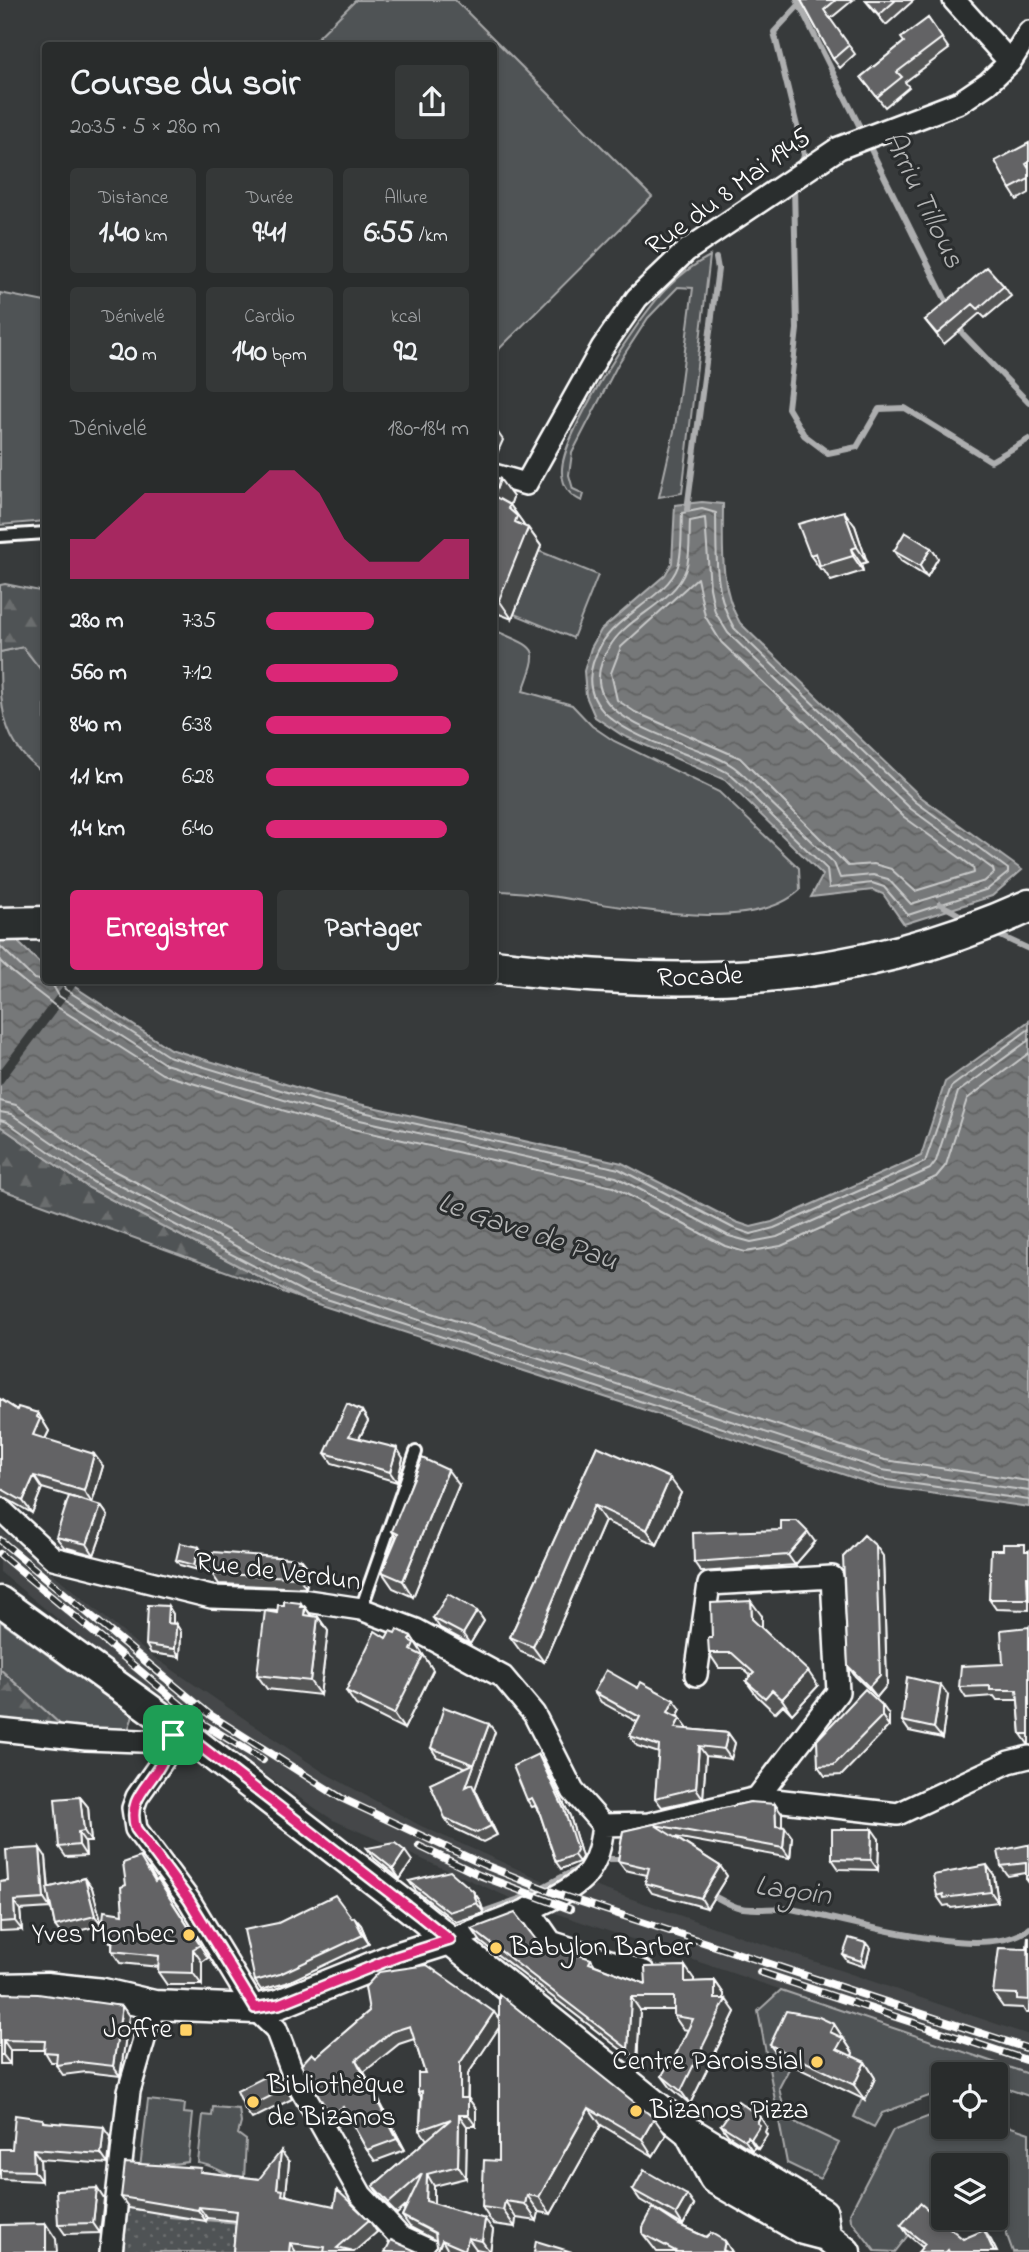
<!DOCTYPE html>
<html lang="fr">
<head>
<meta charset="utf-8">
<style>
  body { margin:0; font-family:"Indie Flower",sans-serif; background:#353838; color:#f1f3f6; height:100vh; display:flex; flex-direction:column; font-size:26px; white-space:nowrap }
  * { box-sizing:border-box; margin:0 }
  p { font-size:23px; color:#a5a7a9 }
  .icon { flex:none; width:38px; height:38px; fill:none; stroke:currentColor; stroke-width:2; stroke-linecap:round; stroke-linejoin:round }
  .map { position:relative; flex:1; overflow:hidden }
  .drawer { position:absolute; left:42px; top:42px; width:455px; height:942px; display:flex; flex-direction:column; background:#292c2c; border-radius:7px; box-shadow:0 4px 10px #0003,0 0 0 2px #454848 }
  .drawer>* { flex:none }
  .controls { position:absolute; left:931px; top:2062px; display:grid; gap:14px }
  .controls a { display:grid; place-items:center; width:77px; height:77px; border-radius:7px; background:#292c2c; box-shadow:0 4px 10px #0003,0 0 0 2px #454848; font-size:35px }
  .pin { position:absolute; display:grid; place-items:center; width:60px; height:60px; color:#fff; margin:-30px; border-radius:14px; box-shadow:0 4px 10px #0006 }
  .round { display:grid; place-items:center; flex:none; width:74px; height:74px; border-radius:7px; background:#353838 }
  .summary { display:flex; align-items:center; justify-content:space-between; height:119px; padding:0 28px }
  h1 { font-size:38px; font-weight:700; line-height:52px }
  .figures { display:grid; grid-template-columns:repeat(3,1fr); gap:10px; height:119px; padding:7px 28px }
  .figures div { display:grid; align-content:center; border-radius:7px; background:#353838; text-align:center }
  .figures b { font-size:30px; font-weight:700 }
  .figures small { font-size:19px; font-weight:400 }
  .figures p { font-size:19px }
  .chart { height:196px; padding:14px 28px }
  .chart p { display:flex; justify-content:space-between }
  .chart svg { width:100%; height:126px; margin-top:7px; fill:#db2777; opacity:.7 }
  .primary-button { display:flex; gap:14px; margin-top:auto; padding:14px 28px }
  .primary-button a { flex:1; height:80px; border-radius:7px; background:#db2777; color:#fff; font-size:28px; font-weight:700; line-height:80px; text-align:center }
  .primary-button a+a { background:#353838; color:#f1f3f6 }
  ul { padding:0 28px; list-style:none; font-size:23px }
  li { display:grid; grid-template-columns:112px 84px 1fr; align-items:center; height:52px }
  li i { height:18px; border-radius:9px; background:#db2777 }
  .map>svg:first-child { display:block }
  .built { fill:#444748 }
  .grass { fill:#505354; stroke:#a8a9aa; stroke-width:2 }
  .forest { fill:url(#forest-firs); stroke:#a8a9aa; stroke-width:2 }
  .park { fill:url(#park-dots); stroke:#a8a9aa; stroke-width:2 }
  .water { fill:url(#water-waves); stroke:#adaeaf; stroke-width:2 }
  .pier { fill:#373a3b }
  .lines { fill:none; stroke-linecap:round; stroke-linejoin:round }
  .shore { stroke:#c8c9c9; stroke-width:2 }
  .stream { stroke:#adaeaf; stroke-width:6 }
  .lane-casing { stroke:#fff; stroke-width:16 }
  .street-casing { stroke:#fff; stroke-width:26 }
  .secondary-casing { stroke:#fff; stroke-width:33 }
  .primary-casing { stroke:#fff; stroke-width:37 }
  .lane { stroke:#2a2d2e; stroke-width:10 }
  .street { stroke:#2a2d2e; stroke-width:21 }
  .secondary { stroke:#2a2d2e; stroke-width:28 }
  .primary { stroke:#2a2d2e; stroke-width:32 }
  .rail-casing { stroke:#fff; stroke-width:8 }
  .rail { stroke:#2a2d2e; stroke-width:5; stroke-dasharray:16; stroke-linecap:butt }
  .wall { fill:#555657; stroke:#fff; stroke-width:2 }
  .shaded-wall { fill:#454647; stroke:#fff; stroke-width:2 }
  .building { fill:#636465; stroke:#fff; stroke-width:2 }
  .route-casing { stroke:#fff; stroke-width:14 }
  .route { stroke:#db2777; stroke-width:9 }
  .poi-dot { fill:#ffd166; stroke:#2a2d2e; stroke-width:2.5 }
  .labels { text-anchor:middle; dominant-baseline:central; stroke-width:6; stroke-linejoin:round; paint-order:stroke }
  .street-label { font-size:28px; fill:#fff; stroke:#2a2d2e }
  .poi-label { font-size:28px; fill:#fff; stroke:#2a2d2e; text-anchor:end }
  .water-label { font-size:30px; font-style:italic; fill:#b4b5b5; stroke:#2a2d2e }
</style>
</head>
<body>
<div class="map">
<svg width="1029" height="2252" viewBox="0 0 1029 2252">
  <defs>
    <pattern id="forest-firs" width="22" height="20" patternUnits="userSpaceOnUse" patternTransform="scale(1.75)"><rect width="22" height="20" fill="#505354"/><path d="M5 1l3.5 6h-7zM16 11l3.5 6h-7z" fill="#6a6d6e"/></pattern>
    <pattern id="park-dots" width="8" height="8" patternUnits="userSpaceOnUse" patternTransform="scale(1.75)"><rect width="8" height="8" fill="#505354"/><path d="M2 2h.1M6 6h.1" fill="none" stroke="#6a6d6e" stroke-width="1.8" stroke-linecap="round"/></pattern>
    <pattern id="water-waves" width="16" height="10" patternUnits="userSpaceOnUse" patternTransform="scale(1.75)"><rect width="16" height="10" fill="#767879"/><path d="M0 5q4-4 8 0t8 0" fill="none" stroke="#616262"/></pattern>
  </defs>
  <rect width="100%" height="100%" fill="#373a3b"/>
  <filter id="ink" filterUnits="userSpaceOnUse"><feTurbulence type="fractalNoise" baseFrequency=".0143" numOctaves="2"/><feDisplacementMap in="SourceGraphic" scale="14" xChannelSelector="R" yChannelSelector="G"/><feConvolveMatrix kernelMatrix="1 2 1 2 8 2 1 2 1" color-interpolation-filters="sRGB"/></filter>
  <g filter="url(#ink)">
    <!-- built -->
    <path class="built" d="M0,1529L145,1651L323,1772L421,1826L544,1881L517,1901L333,1820L208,1737L151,1695L0,1572Z
      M594,1886L1029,2035V2074L552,1912Z"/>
    <!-- grass -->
    <path class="grass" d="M356,0H455L652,197L494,354V46L310,45Z
      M710,256L682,493L659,497L675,427L693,288L678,287L648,318L618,364L572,453L569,475L573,489L584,494L582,501C570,496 563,487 562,473C559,438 640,314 667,288C680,275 694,264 710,256Z
      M0,293L45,302V521L0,525Z
      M539,551L598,575L573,638L514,614Z
      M494,630C539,650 540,645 523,691L572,705L592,726L614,741L719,792L799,868L800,890C741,946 570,890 494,891Z
      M23,647L42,671L45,672V773C0,745 0,704 0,652Z
      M0,1621L133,1716L128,1730L63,1727L0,1669Z
      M781,1990L1029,2074V2096L996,2085V2074H943V2091L882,2113L874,2127L854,2117L862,2099L865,2100L841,2047L844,2039L791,2065L779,2088L786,2118L839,2143L820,2179L787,2163L758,2011Z
      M148,2100L185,2104L184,2113L193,2114L188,2162L140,2168Z
      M213,2107L239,2109L241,2123L238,2134L246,2140L244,2179C226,2177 216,2165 198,2163L203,2115L212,2116Z
      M943,2111V2126H996V2122L1029,2133V2252H1013L999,2213L996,2212V2165H943V2201L936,2199L895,2252L875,2251L851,2220L850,2213L893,2130Z"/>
    <!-- forest -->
    <path class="forest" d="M5,584L45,592V672L42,671L23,647L0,652V585Z
      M0,1126L89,1188L302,1299L0,1189Z
      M0,1669L63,1727L0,1742Z"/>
    <!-- park -->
    <path class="park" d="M129,2201L170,2213V2217L265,2225L279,2252H123Z"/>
    <!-- water -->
    <path class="water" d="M702,502L723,504C723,544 719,588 740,623L921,797L1022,870L992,896L904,924L883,894L873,890L811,897L823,875L725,780L622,735L595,717L586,696L584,671L591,648L601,630L665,575L672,563L675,505Z
      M0,925L45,968L46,980H64L170,1049L328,1097L622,1163L736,1222L751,1227L772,1222L921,1156L945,1082L1029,1021V1507L879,1486L302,1299L89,1188L0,1126Z"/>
    <!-- pier -->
    <path class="pier" d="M68,980L77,984L0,1086V1070Z"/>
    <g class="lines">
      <!-- shore -->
      <path class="shore" d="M702,509L716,513C717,552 713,593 734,628L916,802L1008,869V873L988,889L908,915L884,887L872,883L829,888L827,869C804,847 781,825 759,803C749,793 739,781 728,773C681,744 552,730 601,645C617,615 668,596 678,566C683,550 681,529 682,513Z
        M705,518L710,588L715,612L728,633L911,809L993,869L994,873L985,881L911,904L888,879L873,875L840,878L834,863C811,841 788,819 765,797C755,787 745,775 734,767C692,737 556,724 612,643C631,615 675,602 686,569C691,554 689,536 690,521Z
        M697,578L705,616L721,642L904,817L973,867L974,873L915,891L891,869L874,864L848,866L740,758L635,712L617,700L611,673L621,647Z
        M0,946L34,979L51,982L59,996L165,1064L324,1112L616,1177L729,1236L751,1242L777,1237L930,1169L936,1161L958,1092L1029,1040
        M0,961C18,979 36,990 54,1005L162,1074L322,1122L613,1187L725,1246L745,1252L781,1246L936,1177L946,1165L967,1099L1029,1053
        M61,980L65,989L168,1056L327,1104L619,1169L733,1228L751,1234L774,1228L925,1162L951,1087L1029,1029
        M0,1101L16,1105L103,1165L312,1274L885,1460L1029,1481
        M0,1112L11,1114L98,1174L308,1284L882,1470L1029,1491
        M0,1120L7,1122L93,1182L304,1292L880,1479L1029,1500"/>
      <!-- stream -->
      <path class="stream" d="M797,0L950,309
        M800,4L774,32L804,155L801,166
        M794,186L797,329L788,408L804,435L828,453L857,447L879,409L905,408L991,461L1029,439
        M958,325L963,334L1029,403
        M687,510L718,269L716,258
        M940,904L967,919
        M992,932L1029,949
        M602,1859H625
        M708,1893C718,1898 727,1904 737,1907C755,1912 777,1906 796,1910C845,1920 989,1964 1029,1928
        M485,1911L522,1898L585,1865"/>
      <!-- lane casing -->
      <g class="lane-casing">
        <path id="lane" d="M0,536L46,533
          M361,1609L416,1452"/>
      </g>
      <!-- street casing -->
      <g class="street-casing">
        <path id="street" d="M954,0L1010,62
          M494,475L526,484L602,348L637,298L686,251L839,148L960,102L988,83L1010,62L1029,32
          M0,1509L53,1558L211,1597L301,1600L361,1609L416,1630L503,1677L534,1714L573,1791L603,1825
          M696,1675L709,1584L832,1577L838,1692L757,1798
          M178,1729L167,1742L163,1760L137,1797L133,1808L136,1829L189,1900L255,2009L276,2029L293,2074L361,2195L400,2237L433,2252
          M0,1730L86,1739L167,1742
          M603,1825L649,1824L757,1798L898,1814L1009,1762L1029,1757
          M528,1909L551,1942L644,1972
          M450,1940C485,1925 561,1903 586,1875C598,1860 601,1843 603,1825
          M111,2252L129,2091L154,2005"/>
      </g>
      <!-- secondary casing -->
      <g class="secondary-casing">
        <path id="secondary" d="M0,1601L178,1729L420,1916L689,2132L714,2179L803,2230L826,2236L846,2252
          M0,1988L46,1987L103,1993L154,2005L255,2009L279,2004L396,1957L450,1940
          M692,2133L823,2213L826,2236"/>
      </g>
      <!-- primary casing -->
      <g class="primary-casing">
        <path id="primary" d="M0,924L46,923
          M494,966C685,989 850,987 1029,906"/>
      </g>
      <!-- lane -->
      <use href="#lane" class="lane"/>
      <!-- street -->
      <use href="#street" class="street"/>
      <!-- secondary -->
      <use href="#secondary" class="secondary"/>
      <!-- primary -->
      <use href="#primary" class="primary"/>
      <!-- rail casing -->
      <g class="rail-casing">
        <path id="rail" d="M0,1540L210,1715L341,1798L482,1864L557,1894L1029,2049
          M0,1554L205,1725L263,1760
          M419,1846L479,1875L570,1909
          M760,1972L1029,2061"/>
      </g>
      <!-- rail -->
      <use href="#rail" class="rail"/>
    </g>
    <!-- wall -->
    <path class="wall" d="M801,0H853L830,19L855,54L840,68L833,59Z
      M865,0H914L886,25Z
      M928,18L949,49L905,82L909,87L885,107L861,77L904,42Z
      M1029,143V193L1017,200L1010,189Z
      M1004,286L1011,296L985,318L980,313L944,344L925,320Z
      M494,477L513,497L510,505L523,523V524L524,527L528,528L541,546L512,619L494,612Z
      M855,526L867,562L861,564L863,571L831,581L823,569L821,570L810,555Z
      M931,548L938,558L927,577L901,561L894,551Z
      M0,1399L17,1410L38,1413L49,1431L45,1439L103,1466L92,1503L42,1488L32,1513L0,1495Z
      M362,1411L368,1421L359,1439L403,1458L397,1482L332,1463L325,1453Z
      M597,1446L681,1493L657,1545L605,1521L544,1662L521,1652L510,1637Z
      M459,1485L413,1597L393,1588L382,1572L396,1537L392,1531Z
      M101,1506L108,1516L94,1555L64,1547L56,1537Z
      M815,1542L795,1565L701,1572L694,1562Z
      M199,1547L202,1552L198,1570L180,1565L176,1560Z
      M1029,1551V1610L996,1609L989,1599Z
      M883,1556L887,1685L877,1697L855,1676L848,1666Z
      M301,1559L309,1569L306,1588L219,1584L212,1574Z
      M168,1606L173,1614V1623L176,1624L181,1632L180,1657L151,1653L146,1645Z
      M303,1607H305L312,1616L318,1617L328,1631L320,1695L267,1689L257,1675Z
      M477,1611L484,1621L470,1644L440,1628L433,1618Z
      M762,1616V1628L818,1686L792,1714L783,1705L775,1713L757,1696L746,1681L751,1676L742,1668H719L709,1653L712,1638Z
      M1029,1627V1744H1028L1021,1734L1018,1700H997L994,1696L966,1698L959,1687L1003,1664Z
      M395,1633L411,1636L433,1670L404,1729L356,1705L346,1691L386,1638Z
      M638,1688L681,1709L677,1716L687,1728L686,1729L728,1733L735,1743L731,1759L706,1756L703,1798L662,1807L655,1798L659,1753L637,1746L630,1736L637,1722L601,1702L594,1692Z
      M948,1695L942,1738L909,1731L902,1721Z
      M882,1705L889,1715V1726L842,1775L825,1776L818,1766Z
      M489,1724L495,1732L475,1789L497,1835L483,1842L451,1827L445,1818L465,1767L437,1757L431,1748Z
      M543,1762L570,1816L582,1857L579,1862L561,1869L556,1862L540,1814L535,1806L532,1807L527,1800Z
      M80,1797L88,1807L91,1842H85L86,1856L66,1857L59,1847Z
      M750,1802L782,1814V1827L792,1837L790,1858L675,1837L720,1866L727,1876L707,1908L652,1893L645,1883L647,1875L625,1870L618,1861L623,1831Z
      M879,1839L878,1870L839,1869L832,1859Z
      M1029,1845V1883L1026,1879V1873L1008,1876L1001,1866Z
      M367,1848L412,1861L400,1879L374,1858Z
      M46,1857L49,1888L85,1878L92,1888L102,1925L62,1935L55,1926L50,1901V1908L20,1910L22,1930L0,1931V1882L8,1881Z
      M149,1869L156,1881L158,1880L167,1893L208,1958L202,1962V1985H167L158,1972L159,1967L120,1963L112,1951V1942H110L102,1930L123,1914L126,1885Z
      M994,1875L998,1902L951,1908L949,1905L944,1906L937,1896Z
      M409,1881L473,1891L480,1901L484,1913L456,1922L416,1891Z
      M354,1917L361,1925L369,1944L286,1983L261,1990L255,1981Z
      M472,1929L537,1941L591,1959L595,1965L646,1984L694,1979V1982L715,1981L724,1994V1999L735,2012L690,2104L671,2088L662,2076L672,2063L688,2030L683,2029L674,2016V2010H640L637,2062L481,1942Z
      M1029,1936V2013H1026L1023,2008L1003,2007L993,1993L1027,1949Z
      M870,1948L865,1967L847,1961L843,1955Z
      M0,1993L122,2006L129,2016L120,2076L86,2072L63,2075L56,2065V2062H51L44,2050H10V2064H0Z
      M369,2011L499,2019L666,2135L653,2156L601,2125L551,2214L539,2212L537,2221L516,2218L515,2227L493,2224L482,2207L499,2161V2027L468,2074V2098L476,2109V2126H467L466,2178L434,2186V2204L493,2230L490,2252L476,2249L475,2252H430H432L437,2246V2241L410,2227L402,2216L407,2205L397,2214L381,2198L373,2186L427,2140L420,2130L421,2097L418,2092L425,2073L414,2039L399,2044L364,2072L405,2150L375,2161L367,2150L350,2119L337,2126L330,2115L316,2057Z
      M834,2024L853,2053L852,2056L865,2062L875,2078L865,2100L781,2060L770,2045Z
      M283,2082L292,2099L252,2119L245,2109Z
      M43,2119L45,2122L111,2137L108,2164L40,2159L41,2181L0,2179V2149H12Z
      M721,2125L767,2127L765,2132L767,2135L758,2149L755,2147L752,2150L728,2135Z
      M289,2162L286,2194L288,2196L369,2220L377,2232L354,2252H233L236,2221L207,2218L206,2221L129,2208L121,2197L204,2172L259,2179Z
      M633,2190L694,2205L683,2225L640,2200Z
      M104,2199L100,2233L65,2234L58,2224Z
      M679,2225L706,2237L725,2241L732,2252H657L643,2234Z
      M901,2225L963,2239L991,2240L922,2247L908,2235Z"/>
    <!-- shaded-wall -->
    <path class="shaded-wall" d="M494,427L503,440L494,460Z
      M500,479L513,497L510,506V505L523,523V524L527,531L528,528L541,546L512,619L499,600L494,496Z
      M844,511L855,526L867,562L857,547Z
      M931,548L938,558L927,577L920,566Z
      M851,549L861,564L863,571L853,556Z
      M362,1411L368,1421L355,1446L349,1436Z
      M38,1413L49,1431L41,1447L33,1435Z
      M397,1448L403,1458L397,1482L390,1472Z
      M94,1454L103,1466L92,1503L84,1491Z
      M448,1470L459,1485L413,1597L403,1581Z
      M34,1476L42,1488L32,1513L23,1501Z
      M670,1478L681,1493L657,1545L647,1530Z
      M594,1505L605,1521L544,1662L533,1647Z
      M101,1506L108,1516L94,1555L87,1544Z
      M808,1532L815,1542L795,1565L788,1555Z
      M876,1546L883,1556L887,1685L877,1697L869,1687Z
      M199,1547L202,1552L198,1570L194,1565Z
      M301,1559L309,1569L306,1588L299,1577Z
      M1027,1576L1029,1580V1601L1028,1599Z
      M751,1601L762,1616V1634L752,1619Z
      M301,1603L305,1610V1607L315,1622L304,1615L300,1607Z
      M168,1606L173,1614V1631L167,1623Z
      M477,1611L484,1621L470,1644L463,1634Z
      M318,1617L328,1631L320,1695L310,1681Z
      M176,1624L181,1632L180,1657L175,1649Z
      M411,1636L433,1670L404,1729L394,1714L411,1650L409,1640Z
      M808,1671L818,1686L792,1714L782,1699Z
      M941,1685L948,1695L942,1738L934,1728Z
      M674,1700L681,1709L675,1721L668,1712Z
      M882,1705L889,1715V1726L882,1716Z
      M680,1718L687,1728L681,1738L675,1728Z
      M489,1724L495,1732L475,1789L497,1835L466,1787Z
      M728,1733L735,1743L731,1759L724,1749Z
      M699,1746L706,1756L703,1798L696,1788Z
      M538,1754L543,1762L570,1816L582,1857L579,1862L574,1855Z
      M80,1797L88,1807L91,1842L84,1831Z
      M775,1804L782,1814V1836L776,1826Z
      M785,1827L792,1837L790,1858L783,1848Z
      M872,1829L879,1839L878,1870L871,1860Z
      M78,1832L85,1842L86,1856L79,1845Z
      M40,1848L46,1857L50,1908L44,1899Z
      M405,1851L412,1861L400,1879L393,1869Z
      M987,1865L994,1875L998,1902L991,1892Z
      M720,1866L727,1876L707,1908L701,1898Z
      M85,1878L92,1888L102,1925L95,1916Z
      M473,1891L480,1901L484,1913L477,1903Z
      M14,1901L20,1910L22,1930L15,1921Z
      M354,1917L361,1925L369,1944L363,1935Z
      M866,1943L870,1948L865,1967L861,1961Z
      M193,1949L202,1962V1985L193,1973Z
      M685,1966L694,1979V1995L685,1982Z
      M715,1981L724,1994V2004L726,1999L735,2012L690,2104L681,2091L715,1999Z
      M631,1997L640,2010L637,2062L628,2049Z
      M122,2006L129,2016L120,2076L113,2066Z
      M494,2012L502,2023L468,2074L467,2109L460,2098V2063Z
      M834,2024L853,2053L848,2064L837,2049L830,2032Z
      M3,2040L10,2050V2064L3,2055Z
      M356,2060L364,2072L405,2150L397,2139Z
      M865,2062L875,2078L865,2100L854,2085Z
      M468,2098L476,2109V2126L468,2115Z
      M589,2108L601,2125L551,2214L539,2197Z
      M459,2115L467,2126L466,2178L458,2166Z
      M760,2117L767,2127L765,2132L767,2135L758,2149L751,2139L757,2123Z
      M654,2118L666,2135L653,2156L642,2139Z
      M104,2127L111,2137L108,2164L101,2154Z
      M748,2136L755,2147L752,2150L745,2140Z
      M33,2149L40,2159L41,2181L34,2171Z
      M281,2151L289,2162L286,2194L291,2201L290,2206L277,2189Z
      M427,2174L434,2186V2212L426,2201Z
      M97,2188L104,2199L100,2233L93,2223Z
      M527,2195L539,2212L537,2221L525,2204Z
      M687,2195L694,2205L683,2225L676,2214Z
      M505,2201L516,2218L515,2227L503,2210Z
      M199,2207L207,2218L206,2221L198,2210Z
      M485,2219L493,2230L490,2252L482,2241Z
      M46,2224L56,2239L57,2252H46Z
      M984,2230L991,2240L997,2252H994Z
      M468,2238L476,2249L475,2252H466L465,2250Z
      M442,2240L449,2252H437Z
      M725,2241L732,2252H725L723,2250Z
      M290,2243L296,2252H289Z"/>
    <!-- building -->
    <path class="building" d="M801,0H836L824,10L849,45L833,59Z
      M866,0H896L879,15Z
      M928,18L942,38L897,72L902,77L877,97L861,77L904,42L901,38Z
      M1029,143V162L1026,164L1029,169V179L1010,189L995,161Z
      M987,267L1004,286L978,309L973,304L937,334L925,320Z
      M494,477L500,479L494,496L510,505L508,508L517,516L515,522L528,528L499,600L494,598Z
      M844,511L857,547L851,549L853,556L820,566L816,553L810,555L798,524Z
      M905,532L931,548L920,566L894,551Z
      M0,1399L17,1410L18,1407L38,1413L37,1417L40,1419L33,1435L94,1454L84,1491L34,1476L23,1501L0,1488Z
      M347,1404L362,1411L349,1436L397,1448L390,1472L325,1453Z
      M597,1446L670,1478L647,1530L594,1505L533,1647L510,1637Z
      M422,1458L448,1470L403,1581L382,1572L398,1534L392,1531Z
      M69,1496L101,1506L87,1544L56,1537Z
      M781,1521H797L808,1532L788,1555L694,1562L693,1533L781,1530Z
      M864,1535L876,1546L880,1675L869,1687L848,1666L843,1557Z
      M180,1543L199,1547L194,1565L176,1560Z
      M1003,1544H1025V1551H1029V1576H1027L1028,1599H989L991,1550H1003Z
      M213,1552L301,1559L299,1577L212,1574Z
      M448,1594L477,1611L463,1634L433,1618Z
      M284,1601L301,1603L300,1607H305L304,1615L318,1617L310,1681L257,1675L265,1611L277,1613L278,1605H284Z
      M751,1601L752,1619L808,1671L782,1699L772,1690L765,1698L746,1681L754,1673L732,1653H709L708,1638H712L711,1603Z
      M148,1605L168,1606L167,1623L176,1624L175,1649L146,1645Z
      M1029,1627V1734H1021L1017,1690H990V1686L959,1687L961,1666L1003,1664L1001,1630Z
      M397,1629L411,1636L409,1640L414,1643L411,1650L423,1656L394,1714L346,1691L375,1631L386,1638L390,1631L395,1633Z
      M606,1670L638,1688L641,1682L674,1700L668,1712L680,1718L675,1728L728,1733L724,1749L699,1746L696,1788L655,1798L659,1746L630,1736L640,1717L594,1692Z
      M907,1677L941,1685L934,1728L902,1721Z
      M865,1689L882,1705V1716L834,1765L818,1766L817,1740Z
      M444,1707L489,1724L466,1787L472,1784L491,1826L477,1833L445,1818L430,1784L473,1764L431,1748Z
      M538,1754L564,1809L577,1850L574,1855L556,1862L540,1814L532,1798L527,1800L513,1766Z
      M80,1797L84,1831L78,1832L79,1845L59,1847L55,1799Z
      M750,1802L775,1804L776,1826L785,1827L783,1848L655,1825L720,1866L701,1898L645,1883L649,1868L618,1861L623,1831Z
      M832,1829H872L871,1860L832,1859Z
      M395,1843L405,1851L393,1869L367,1848Z
      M1027,1845H1029V1880L1026,1879V1863L1001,1866L998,1851Z
      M40,1848L44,1899L14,1901L15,1921L0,1922V1882L8,1881L6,1850Z
      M140,1857L155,1882L158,1880L200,1945L193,1949V1973L158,1972L159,1956L112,1951L113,1931L102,1930L104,1911L123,1914L121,1887L126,1885L123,1863Z
      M987,1865L991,1892L944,1898L943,1894L937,1896L933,1875Z
      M450,1871L473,1891L477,1903L449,1912L409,1881Z
      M85,1878L95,1916L55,1926L47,1888Z
      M335,1895L352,1918L354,1917L363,1935L280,1974L255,1981L244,1930L278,1923Z
      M515,1913L537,1941L591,1959L589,1963L646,1984L645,1967L685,1966V1982L715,1981V1999H726L681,2091L662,2076L669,2062L672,2063L693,2019L674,2016V1997H631L628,2049L472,1929Z
      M1028,1936L1029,2000L1017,1999V1994L993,1993L999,1948L1027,1949Z
      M849,1938L866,1943L861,1961L843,1955Z
      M427,1965L494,2012L460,2063V2098H468V2115H459L458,2166L427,2174L426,2201L485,2219L482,2241L468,2238L465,2250L442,2240L437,2252H430H432L437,2246L435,2233L402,2216L422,2174L389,2203L373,2186L451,2119L420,2130L422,2091L418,2092V2073H425L410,2026L391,2032L356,2060L397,2139L367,2150L343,2107L330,2115L301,2065L312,2053L316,2057L369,2011L365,1987L379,1972Z
      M0,1993L38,1994L122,2006L113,2066L79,2062L56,2065L57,2053L44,2052L45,2041L3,2040V2055H0Z
      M499,1994L654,2118L642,2139L589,2108L539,2197L527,2195L525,2204L505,2201L503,2210L482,2207L484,2160L499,2161Z
      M786,2011L819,2017L834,2024L830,2032L843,2038L837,2049L865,2062L854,2085L770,2045Z
      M275,2072L285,2089L245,2109L237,2091Z
      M738,2101L760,2117L757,2123L760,2125L751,2139L748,2136L745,2140L721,2125Z
      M15,2115L43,2119V2122L104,2127L101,2154L33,2149L34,2171L0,2170V2149H12Z
      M281,2151L277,2189L283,2190L282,2195L334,2206L337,2190L369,2220L337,2248L354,2252H324L325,2247L290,2243L289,2252H233L237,2211L199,2207L198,2210L121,2197L125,2163L201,2168L200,2172L259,2179Z
      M644,2170L687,2195L676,2214L633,2190Z
      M97,2188L93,2223L58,2224L56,2190Z
      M920,2203L963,2239L984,2230L994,2252H949L948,2250L946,2252H918L925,2244L901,2225Z
      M653,2208L679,2225L706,2237L711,2233L725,2241L723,2250L727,2252H677L643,2234V2227Z
      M46,2224V2252H0V2225Z
      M391,2240L418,2252H385Z
      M536,2241L572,2252H534Z"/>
  </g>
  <g class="lines" filter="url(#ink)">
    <!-- route casing -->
    <g class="route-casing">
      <path id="route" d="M178,1729L420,1916L450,1940L396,1957L279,2004L255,2008L189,1900L136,1829C126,1797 152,1785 163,1759C168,1747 169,1739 178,1729Z"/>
    </g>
    <!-- route -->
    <use href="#route" class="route"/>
  </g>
  <!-- markers -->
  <g class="poi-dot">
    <circle cx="189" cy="1935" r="7"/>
    <circle cx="496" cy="1948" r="7"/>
    <rect x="179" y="2023" width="14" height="14" rx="3.5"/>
    <circle cx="817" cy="2062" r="7"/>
    <circle cx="253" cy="2102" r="7"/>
    <circle cx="636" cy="2111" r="7"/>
  </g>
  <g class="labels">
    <!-- street labels -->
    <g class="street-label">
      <text transform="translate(729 193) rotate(-36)">Rue du 8 Mai 1945</text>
      <text transform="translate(700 978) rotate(-2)">Rocade</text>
      <text transform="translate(278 1573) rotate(7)">Rue de Verdun</text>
    </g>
    <!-- poi labels -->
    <g class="poi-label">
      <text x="175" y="1935">Yves Monbec</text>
      <text x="510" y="1948" text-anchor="start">Babylon Barber</text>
      <text x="172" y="2030">Joffre</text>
      <text x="803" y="2062">Centre Paroissial</text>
      <text x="267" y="2086" text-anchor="start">Bibliothèque<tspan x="267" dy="32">de Bizanos</tspan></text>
      <text x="650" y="2111" text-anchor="start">Bizanos Pizza</text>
    </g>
    <!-- water labels -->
    <g class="water-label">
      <text transform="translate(922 200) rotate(64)">Arriu Tillous</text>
      <text transform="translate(527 1233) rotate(19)">Le Gave de Pau</text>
      <text transform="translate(793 1892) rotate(8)">Lagoin</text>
    </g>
  </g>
</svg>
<div class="controls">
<a><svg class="icon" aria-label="locate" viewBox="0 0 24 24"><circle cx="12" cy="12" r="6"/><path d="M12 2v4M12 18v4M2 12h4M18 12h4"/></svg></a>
<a><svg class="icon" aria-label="layers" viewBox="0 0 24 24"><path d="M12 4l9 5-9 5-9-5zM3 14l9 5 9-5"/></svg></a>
</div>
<div class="pin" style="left:173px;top:1735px;background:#1e9e55"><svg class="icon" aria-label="arrive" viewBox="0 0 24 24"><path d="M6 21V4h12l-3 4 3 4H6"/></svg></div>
<section class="drawer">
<div class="summary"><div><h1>Course du soir</h1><p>20:35 · 5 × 280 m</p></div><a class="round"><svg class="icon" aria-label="share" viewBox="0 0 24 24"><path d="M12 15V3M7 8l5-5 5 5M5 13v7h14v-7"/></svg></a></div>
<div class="figures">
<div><p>Distance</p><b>1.40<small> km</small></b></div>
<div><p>Durée</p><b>9:41</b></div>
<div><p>Allure</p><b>6:55<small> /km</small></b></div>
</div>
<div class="figures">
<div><p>Dénivelé</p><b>20<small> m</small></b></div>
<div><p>Cardio</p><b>140<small> bpm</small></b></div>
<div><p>kcal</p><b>92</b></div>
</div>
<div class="chart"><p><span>Dénivelé</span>180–184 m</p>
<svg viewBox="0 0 160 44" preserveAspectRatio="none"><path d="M0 44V30L10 30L20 22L30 14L40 14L50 14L60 14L70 14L80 6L90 6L100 14L110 30L120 38L130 38L140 38L150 30L160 30V44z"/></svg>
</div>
<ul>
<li><b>280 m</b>7:35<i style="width:53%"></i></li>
<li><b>560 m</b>7:12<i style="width:65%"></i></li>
<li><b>840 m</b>6:38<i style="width:91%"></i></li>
<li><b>1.1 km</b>6:28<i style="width:100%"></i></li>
<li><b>1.4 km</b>6:40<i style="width:89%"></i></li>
</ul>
<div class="primary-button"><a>Enregistrer</a><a>Partager</a></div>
</section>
</div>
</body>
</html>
